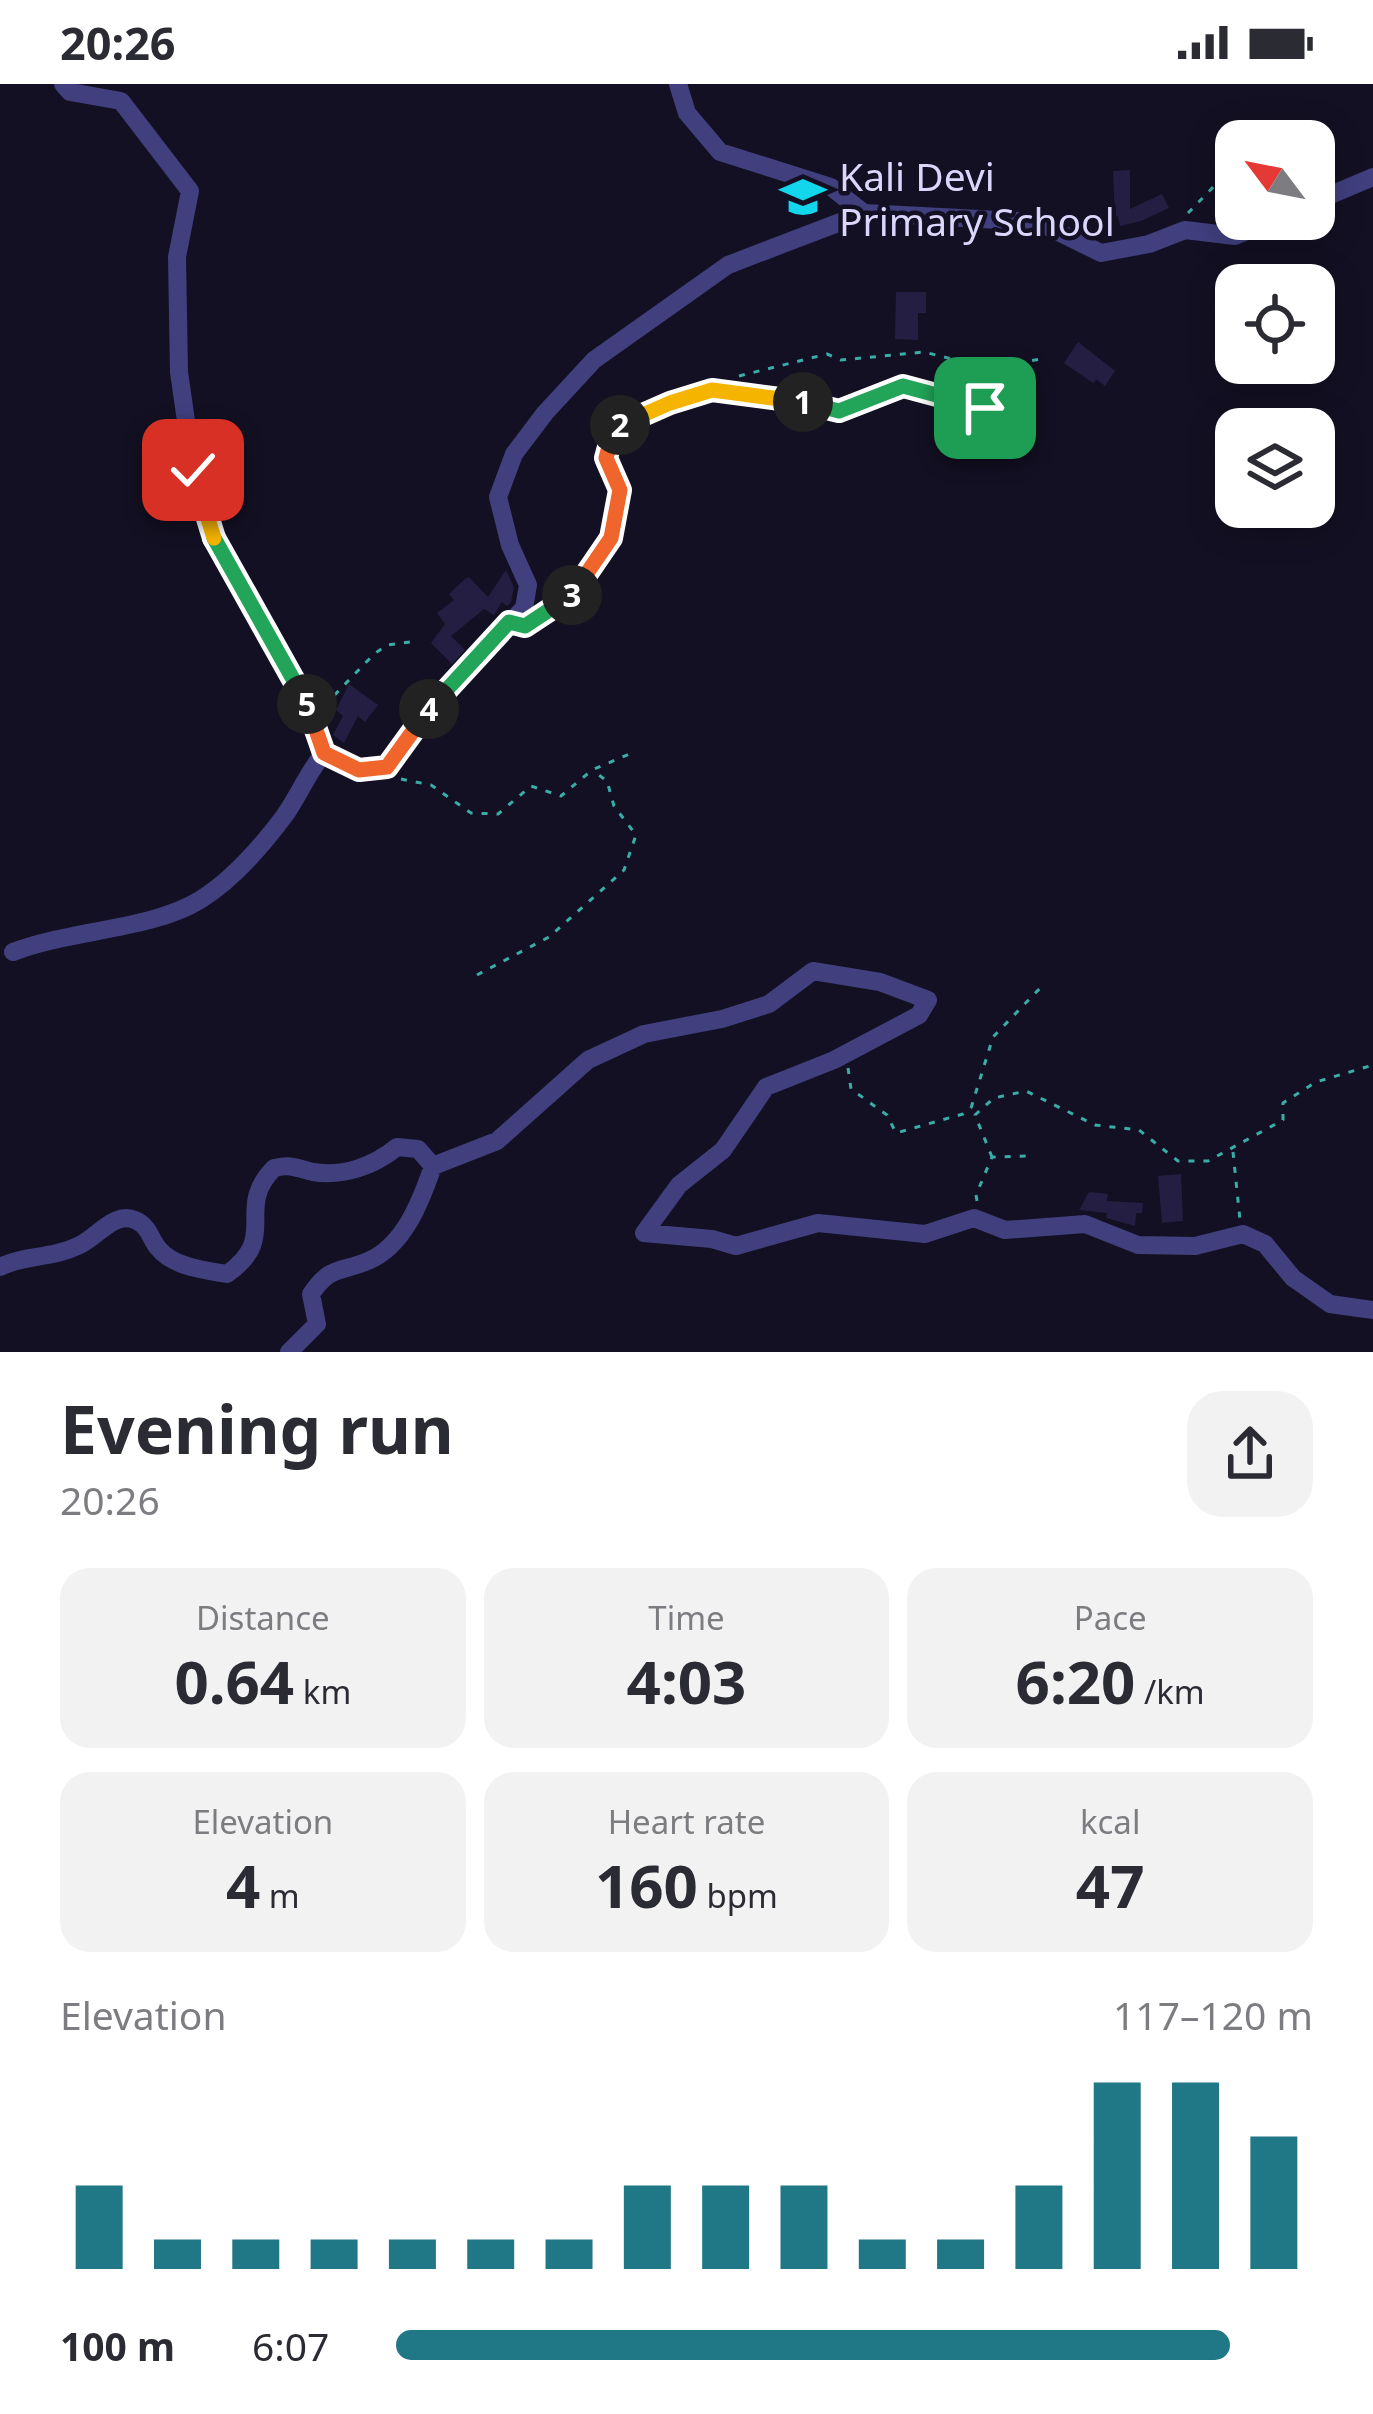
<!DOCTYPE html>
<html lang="en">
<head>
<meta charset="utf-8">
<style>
  body { margin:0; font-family:"Noto Sans",sans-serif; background:#f2f2f3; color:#2b2b33; height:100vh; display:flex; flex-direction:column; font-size:45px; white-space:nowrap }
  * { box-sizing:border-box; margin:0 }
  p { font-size:39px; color:#7c7c81 }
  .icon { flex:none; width:66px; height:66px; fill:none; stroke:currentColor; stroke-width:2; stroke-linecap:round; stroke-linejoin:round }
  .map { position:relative; height:1268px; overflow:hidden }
  .details { display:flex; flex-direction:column; background:#fff; flex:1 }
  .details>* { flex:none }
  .needle { width:78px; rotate:302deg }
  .buttons { position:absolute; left:1215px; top:36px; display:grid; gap:24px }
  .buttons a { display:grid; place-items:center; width:120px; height:120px; border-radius:24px; background:#fff; box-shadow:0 6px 30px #0003; font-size:60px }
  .pin { position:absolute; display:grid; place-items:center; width:102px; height:102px; color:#fff; margin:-51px; border-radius:24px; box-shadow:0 6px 18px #0006 }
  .km { position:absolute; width:60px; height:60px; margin:-30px; border-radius:50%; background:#222; color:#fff; font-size:33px; line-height:60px; text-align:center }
  .round { display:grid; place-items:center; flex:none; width:126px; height:126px; border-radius:36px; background:#f2f2f3 }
  .head { display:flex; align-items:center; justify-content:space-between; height:204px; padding:0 60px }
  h1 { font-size:66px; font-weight:700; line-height:90px }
  .figures { display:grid; grid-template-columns:repeat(3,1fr); gap:18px; height:204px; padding:12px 60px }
  .figures div { display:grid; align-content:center; border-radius:30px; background:#f2f2f3; text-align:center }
  .figures b { font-size:60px; font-weight:700 }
  .figures small { font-size:33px; font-weight:400 }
  .figures p { font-size:33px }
  .chart { height:336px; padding:24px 60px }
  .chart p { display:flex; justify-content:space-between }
  .chart svg { width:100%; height:216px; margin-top:12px; stroke:#207786; stroke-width:6 }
  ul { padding:0 60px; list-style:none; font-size:39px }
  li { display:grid; grid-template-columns:192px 144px 1fr; align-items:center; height:90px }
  li i { height:30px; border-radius:15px; background:#207786 }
  .status { display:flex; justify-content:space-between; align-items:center; height:84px; padding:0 60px; background:#fff; direction:ltr }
  .status svg { height:33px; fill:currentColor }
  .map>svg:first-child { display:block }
  .building { fill:#251e43 }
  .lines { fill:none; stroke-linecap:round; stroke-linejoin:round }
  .path { stroke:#39ada6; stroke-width:3; stroke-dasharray:6 9; stroke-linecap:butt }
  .minor { stroke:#413f7e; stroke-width:18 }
  .split-1-casing { stroke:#fff; stroke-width:24 }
  .split-2-casing { stroke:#fff; stroke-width:24 }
  .split-3-casing { stroke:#fff; stroke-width:24 }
  .split-4-casing { stroke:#fff; stroke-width:24 }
  .split-5-casing { stroke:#fff; stroke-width:24 }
  .split-6-casing { stroke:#fff; stroke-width:24 }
  .split-7-casing { stroke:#fff; stroke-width:24 }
  .split-1 { stroke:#22a559; stroke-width:15 }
  .split-2 { stroke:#f5b400; stroke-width:15 }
  .split-3 { stroke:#f0652b; stroke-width:15 }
  .split-4 { stroke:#22a559; stroke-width:15 }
  .split-5 { stroke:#f0652b; stroke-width:15 }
  .split-6 { stroke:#22a559; stroke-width:15 }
  .split-7 { stroke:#f5b400; stroke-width:15 }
  .labels { text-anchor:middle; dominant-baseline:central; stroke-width:9; stroke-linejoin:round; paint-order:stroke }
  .poi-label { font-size:39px; fill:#dad6fc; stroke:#131023; text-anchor:start }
</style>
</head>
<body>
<div class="status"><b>20:26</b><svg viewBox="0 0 49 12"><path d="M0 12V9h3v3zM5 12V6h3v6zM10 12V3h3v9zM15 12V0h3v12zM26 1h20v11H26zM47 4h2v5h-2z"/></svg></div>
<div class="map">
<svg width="1373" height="1268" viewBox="0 0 1373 1268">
  <rect width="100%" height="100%" fill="#131023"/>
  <!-- building -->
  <path class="building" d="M1130,86V125L1162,110L1169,124L1141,137L1120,142L1118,132L1115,133L1113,87Z
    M896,208H926V229H918V256L895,255Z
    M1078,258L1115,287L1105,302L1096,295L1093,299L1064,279Z
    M506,486L514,503L511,518L507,522L502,518L494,531L484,525L451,552L465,566L452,580L431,559L445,540L437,529L454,516L449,510L465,495L469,493L488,513Z
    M349,600L378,621L365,638L358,632L344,659L333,651L343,632L336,626Z
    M1181,1090L1183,1137L1162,1139L1158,1092Z
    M1089,1108L1108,1110L1107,1117L1143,1119L1142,1129H1136L1135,1142L1106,1134L1107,1129L1079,1126Z"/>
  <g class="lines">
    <!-- path -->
    <path class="path" d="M1188,129L1221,95L1231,74L1236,72
      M739,292L827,270L841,276L924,268L988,284L1041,275
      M324,622L374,570L387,561L418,557
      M401,695L431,701L471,729L498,730L531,702L561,712L592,686L634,668
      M477,891L549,853L624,786L636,751L614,722L607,697L592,686
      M848,984L851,1005L887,1031L896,1049L963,1030L971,1024
      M971,1024L993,953L1042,902
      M1233,1068L1240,1136
      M992,1073L975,1031L994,1014L1026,1007L1095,1041L1139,1046L1178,1077H1208L1283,1036V1019L1316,998L1373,981
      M977,1117L976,1111L992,1073L1027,1072"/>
    <!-- minor -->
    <path class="minor" d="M63,0L70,8L121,17L190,107L177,173L179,288L193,386L215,455L313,630L324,669L359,686L387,683L433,619L524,524L528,501L510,461L498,413L514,370L545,329L594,276L728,181L864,129L1038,138L1101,169L1149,160L1185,146L1235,152L1275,135
      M678,0L687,29L720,68L831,103L864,129
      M1314,118L1373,93
      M509,538L525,542L568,517L611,454L620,406L606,374L614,343L670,319L713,306L819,320L839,327L903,302L984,324
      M13,868C69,846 151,846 200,816C232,796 262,762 285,731C299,711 308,688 324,669
      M433,1082L497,1057L588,976L644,950L722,935L769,920L813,887L880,898L928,916L919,931L834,976L766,1003L723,1066L679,1101L644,1149L712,1155L736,1162L818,1139L925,1150L974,1134L1005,1146L1085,1140L1138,1161L1195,1162L1243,1150L1265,1160L1293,1194L1330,1220L1373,1226
      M0,1183C23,1171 52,1175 80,1161C98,1152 115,1127 135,1136C149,1142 150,1154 158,1164C173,1183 205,1186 227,1190C281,1152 233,1126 274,1084C294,1080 294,1084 313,1088C343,1093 374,1082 397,1063L418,1065L433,1082
      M289,1268L317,1240L311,1210C331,1181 339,1189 368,1177C404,1162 421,1117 433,1082"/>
  </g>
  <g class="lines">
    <!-- split-1 casing -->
    <g class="split-1-casing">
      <path id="split-1" d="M803,318L839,327L903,302L985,324"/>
    </g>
    <!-- split-2 casing -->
    <g class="split-2-casing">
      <path id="split-2" d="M620,341L670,319L712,306L803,318"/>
    </g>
    <!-- split-3 casing -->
    <g class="split-3-casing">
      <path id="split-3" d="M572,511L611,454L620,406L606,374L614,344L620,341"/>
    </g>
    <!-- split-4 casing -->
    <g class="split-4-casing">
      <path id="split-4" d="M429,625L509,538L525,542L572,511"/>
    </g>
    <!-- split-5 casing -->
    <g class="split-5-casing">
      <path id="split-5" d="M307,620L324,669L359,686L387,683L429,625"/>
    </g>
    <!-- split-6 casing -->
    <g class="split-6-casing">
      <path id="split-6" d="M214,454L307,620"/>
    </g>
    <!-- split-7 casing -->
    <g class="split-7-casing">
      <path id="split-7" d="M193,386L214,454"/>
    </g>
    <!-- split-1 -->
    <use href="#split-1" class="split-1"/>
    <!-- split-2 -->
    <use href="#split-2" class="split-2"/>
    <!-- split-3 -->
    <use href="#split-3" class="split-3"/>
    <!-- split-4 -->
    <use href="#split-4" class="split-4"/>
    <!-- split-5 -->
    <use href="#split-5" class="split-5"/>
    <!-- split-6 -->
    <use href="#split-6" class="split-6"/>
    <!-- split-7 -->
    <use href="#split-7" class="split-7"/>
  </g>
  <!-- icons -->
  <defs>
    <g id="school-bare" transform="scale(3.6)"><path d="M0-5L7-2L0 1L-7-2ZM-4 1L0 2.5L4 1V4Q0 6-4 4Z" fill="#13d5eb" stroke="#131023" stroke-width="2.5" paint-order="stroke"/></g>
  </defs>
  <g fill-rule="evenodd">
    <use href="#school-bare" x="803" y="113"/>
  </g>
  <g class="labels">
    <!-- poi labels -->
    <g class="poi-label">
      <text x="839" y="91">Kali Devi<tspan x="839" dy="45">Primary School</tspan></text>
    </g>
  </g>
</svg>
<div class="buttons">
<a><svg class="needle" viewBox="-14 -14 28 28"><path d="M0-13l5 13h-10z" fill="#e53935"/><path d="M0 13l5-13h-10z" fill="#7c7c81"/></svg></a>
<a><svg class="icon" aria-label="locate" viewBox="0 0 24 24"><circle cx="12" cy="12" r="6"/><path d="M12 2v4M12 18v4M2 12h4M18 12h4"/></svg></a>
<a><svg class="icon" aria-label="layers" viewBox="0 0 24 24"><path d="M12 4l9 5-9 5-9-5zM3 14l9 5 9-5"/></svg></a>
</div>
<div class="pin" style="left:985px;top:324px;background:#1e9e55"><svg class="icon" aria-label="arrive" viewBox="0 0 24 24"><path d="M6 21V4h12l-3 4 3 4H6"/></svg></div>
<div class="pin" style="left:193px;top:386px;background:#d93025"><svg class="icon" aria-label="check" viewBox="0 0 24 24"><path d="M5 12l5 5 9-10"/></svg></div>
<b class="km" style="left:803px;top:318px">1</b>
<b class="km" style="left:620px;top:341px">2</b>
<b class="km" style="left:572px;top:511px">3</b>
<b class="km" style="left:429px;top:625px">4</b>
<b class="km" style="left:307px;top:620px">5</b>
</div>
<section class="details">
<div class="head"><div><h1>Evening run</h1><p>20:26</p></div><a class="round"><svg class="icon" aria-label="share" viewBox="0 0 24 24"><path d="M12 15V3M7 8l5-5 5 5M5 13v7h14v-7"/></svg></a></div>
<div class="figures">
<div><p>Distance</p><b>0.64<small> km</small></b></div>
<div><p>Time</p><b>4:03</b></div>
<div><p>Pace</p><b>6:20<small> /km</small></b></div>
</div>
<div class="figures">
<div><p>Elevation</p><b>4<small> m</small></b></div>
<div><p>Heart rate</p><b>160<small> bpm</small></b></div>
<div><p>kcal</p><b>47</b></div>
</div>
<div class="chart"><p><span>Elevation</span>117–120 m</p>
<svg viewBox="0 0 160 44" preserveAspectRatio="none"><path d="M5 44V27M15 44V38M25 44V38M35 44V38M45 44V38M55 44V38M65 44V38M75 44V27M85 44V27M95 44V27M105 44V38M115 44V38M125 44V27M135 44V6M145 44V6M155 44V17"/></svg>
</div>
<ul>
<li><b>100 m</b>6:07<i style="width:91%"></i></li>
</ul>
</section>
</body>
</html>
